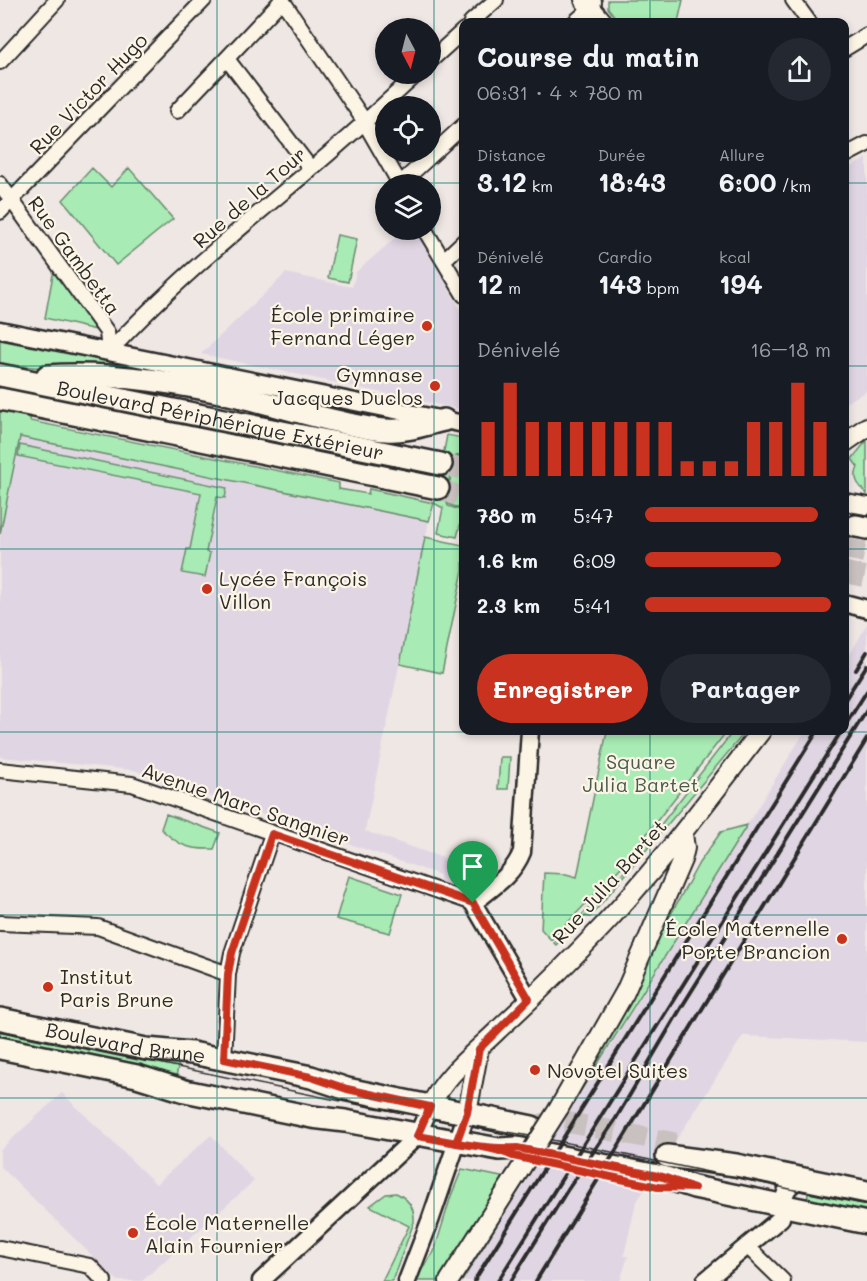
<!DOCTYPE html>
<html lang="fr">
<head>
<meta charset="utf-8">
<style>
  body { margin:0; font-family:Mali,sans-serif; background:#242831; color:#f1f3f6; height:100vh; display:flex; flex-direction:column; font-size:22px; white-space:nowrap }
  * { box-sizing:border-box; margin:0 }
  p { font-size:20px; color:#9ea1a6 }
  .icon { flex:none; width:33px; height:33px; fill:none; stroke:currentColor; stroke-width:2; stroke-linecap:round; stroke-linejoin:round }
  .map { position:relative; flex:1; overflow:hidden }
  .panel { position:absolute; left:459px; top:18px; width:390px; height:717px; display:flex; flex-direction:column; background:#171b24; border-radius:12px; box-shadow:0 3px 9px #0003 }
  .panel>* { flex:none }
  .needle { width:39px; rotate:173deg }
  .fabs { position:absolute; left:375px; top:18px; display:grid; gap:12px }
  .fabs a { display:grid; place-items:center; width:66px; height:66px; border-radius:50%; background:#171b24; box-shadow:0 3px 9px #0003; font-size:30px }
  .pin { position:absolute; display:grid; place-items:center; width:51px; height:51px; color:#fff; margin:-62px -26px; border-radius:50% 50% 50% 0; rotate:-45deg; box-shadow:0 0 6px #0007 }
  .pin .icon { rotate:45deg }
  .round { display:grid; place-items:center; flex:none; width:63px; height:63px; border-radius:32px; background:#242831 }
  .head { display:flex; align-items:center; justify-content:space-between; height:102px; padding:0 18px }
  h1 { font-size:27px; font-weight:700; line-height:45px }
  .metrics { display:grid; grid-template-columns:repeat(3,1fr); gap:9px; height:102px; padding:6px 18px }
  .metrics div { display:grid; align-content:center }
  .metrics b { font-size:26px; font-weight:700 }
  .metrics small { font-size:16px; font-weight:400 }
  .metrics p { font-size:16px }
  .chart { height:168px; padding:12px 18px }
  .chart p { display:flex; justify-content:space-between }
  .chart svg { width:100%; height:108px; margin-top:6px; stroke:#c8321e; stroke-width:6 }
  .cta { display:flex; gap:12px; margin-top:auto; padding:12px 18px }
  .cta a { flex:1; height:69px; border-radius:36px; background:#c8321e; color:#fff; font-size:24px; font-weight:700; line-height:69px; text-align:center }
  .cta a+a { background:#242831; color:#f1f3f6 }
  ul { padding:0 18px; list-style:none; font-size:20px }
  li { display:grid; grid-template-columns:96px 72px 1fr; align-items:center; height:45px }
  li i { height:15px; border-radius:8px; background:#c8321e }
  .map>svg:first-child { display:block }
  .built { fill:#e0d6e3 }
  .green { fill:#a9ebb4; stroke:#6a8b70; stroke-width:1.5 }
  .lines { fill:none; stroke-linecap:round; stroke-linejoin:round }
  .primary-tunnel { stroke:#c8c1bf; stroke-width:21; stroke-dasharray:21 10; stroke-linecap:butt }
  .trunk-tunnel { stroke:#c8c1bf; stroke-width:21; stroke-dasharray:21 10; stroke-linecap:butt }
  .minor-casing { stroke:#2b2b2b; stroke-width:18 }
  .tertiary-casing { stroke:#2b2b2b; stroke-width:21 }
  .secondary-casing { stroke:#2b2b2b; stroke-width:22 }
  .primary-casing { stroke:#2b2b2b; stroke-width:26 }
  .trunk-casing { stroke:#2b2b2b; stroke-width:26 }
  .minor { stroke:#fcf5e5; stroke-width:14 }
  .tertiary { stroke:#fcf5e5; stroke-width:16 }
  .secondary { stroke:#fcf5e5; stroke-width:18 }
  .primary { stroke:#fcf5e5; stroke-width:21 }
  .trunk { stroke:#fcf5e5; stroke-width:21 }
  .tram { stroke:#2b2b2b; stroke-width:1.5 }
  .rail { stroke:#2b2b2b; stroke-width:4 }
  .secondary-bridge-casing { stroke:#2b2b2b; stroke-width:22; stroke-linecap:butt }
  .secondary-bridge { stroke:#fcf5e5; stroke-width:18 }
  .route-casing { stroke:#fff; stroke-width:12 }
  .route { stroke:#c8321e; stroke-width:8 }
  .grid { fill:none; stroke:#0f766e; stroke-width:1.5; stroke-opacity:0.55 }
  .poi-dot { fill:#c8321e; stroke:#fcf5e5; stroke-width:2 }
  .labels { text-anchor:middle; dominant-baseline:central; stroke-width:4.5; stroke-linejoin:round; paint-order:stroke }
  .street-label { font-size:20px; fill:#2b2b2b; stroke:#fcf5e5 }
  .poi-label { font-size:20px; fill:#2b2b2b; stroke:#fcf5e5; text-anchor:start }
  .park-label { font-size:20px; fill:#4a5b4d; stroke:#fcf5e5 }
</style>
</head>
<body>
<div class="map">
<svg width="867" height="1281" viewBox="0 0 867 1281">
  <rect width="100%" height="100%" fill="#efe7e4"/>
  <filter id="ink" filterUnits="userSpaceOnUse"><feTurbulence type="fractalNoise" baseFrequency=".0167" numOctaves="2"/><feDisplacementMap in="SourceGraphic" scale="12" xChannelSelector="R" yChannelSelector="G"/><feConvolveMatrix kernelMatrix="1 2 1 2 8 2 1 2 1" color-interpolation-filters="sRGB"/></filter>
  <g filter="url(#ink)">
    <!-- built -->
    <path class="built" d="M867,158V391L845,403V170Z
      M404,230H415L463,314V410L201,354L286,273L352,287L356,272Z
      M19,437L429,521L365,831L467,866L486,879L470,893L465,894L438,886L440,875L133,770L0,757V534Z
      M867,624V1042L743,1036L636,1203L624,1255L628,1257L620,1281H462L570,1111L805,731L844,730L845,663Z
      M62,1093L156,1184L211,1135L254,1181L142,1281H118L0,1166V1150Z"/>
    <!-- green -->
    <path class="green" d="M608,0H683L678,22H619L608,8Z
      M92,168L111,187L129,168L173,219L116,265L63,200Z
      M337,235L357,239L348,282L328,278Z
      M54,269L96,330L45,318Z
      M0,337L391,417L390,423L154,378L0,364Z
      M0,411L30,416V421L339,483V489L368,494L369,489L434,503L447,435L463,438V455L456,456L452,461L446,500L448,506L463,511V514L457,537L438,533L443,508L434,503L429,521L20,437L0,534Z
      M867,440V494C859,486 852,479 858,467L852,459Z
      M20,445L227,488L225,498L217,497L206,552L210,553L205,577L182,573L187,549H190L201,493L18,456Z
      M458,456H463V510L448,504L447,501L453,462Z
      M425,537L463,545V570L442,673L400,664Z
      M734,730L746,731L590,917L585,916L556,945L554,943L625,871Z
      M607,731H727L621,867L551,940L541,929L544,873L566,874L577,877Z
      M500,757H510L508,789H498Z
      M166,814L220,833L214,849C190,850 179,846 161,829Z
      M747,825L462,1281H456L587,1068L699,863L721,832Z
      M349,876L402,894L390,933L336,919Z
      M0,1025L180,1057L175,1082L0,1043Z
      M462,1169L501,1177L503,1180L443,1281H414L434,1252L451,1196Z
      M809,1189L867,1201V1217L806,1205Z
      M396,1193C409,1199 415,1208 414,1222L392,1281H382L409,1226L370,1206L386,1194Z"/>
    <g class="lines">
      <!-- primary-tunnel -->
      <path class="primary-tunnel" d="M535,1126L556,1120L675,1143"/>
      <!-- trunk-tunnel -->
      <path class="trunk-tunnel" d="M441,464L464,469
        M438,488L464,498
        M844,548L867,553
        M844,572L867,577"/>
      <!-- minor casing -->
      <g class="minor-casing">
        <path id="minor" d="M282,0L361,116L400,184
          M793,0L809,22
          M471,22L496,0
          M575,22L591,8L594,2
          M844,49L867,35
          M227,59L311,169
          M430,61L464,30
          M0,62L57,0
          M177,111L282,0
          M844,156L867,144
          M0,184L107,332L109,352
          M400,184L464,125
          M0,212L204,0
          M425,230L464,295
          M444,260L464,241
          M109,352C170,285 242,227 312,168C348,138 382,106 417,74
          M0,770L132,784L473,903
          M0,923L98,927L228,974
          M224,1059L228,974L232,953L272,834
          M748,1247L783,1281
          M0,1248L90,1266L104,1281"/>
      </g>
      <!-- tertiary casing -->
      <g class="tertiary-casing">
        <path id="tertiary" d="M0,330L464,424
          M844,502L867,506
          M844,603L867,609
          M529,999L473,903C492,888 513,875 522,852L530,730
          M261,1281L417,1136L430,1107
          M407,1281L430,1221L467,1113
          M705,1281L781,1218C785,1198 781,1186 804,1178"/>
      </g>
      <!-- secondary casing -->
      <g class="secondary-casing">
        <path id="secondary" d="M584,0L603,22
          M844,443L867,427
          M430,1107C444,1075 475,1053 499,1029C535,996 570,961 603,926C661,864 710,797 762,730
          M559,1108L625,992L682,860L685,848L683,834
          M467,1113L479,1049
          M449,1281L514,1179"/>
      </g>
      <!-- primary casing -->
      <g class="primary-casing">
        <g id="primary">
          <path id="s1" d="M0,1019L146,1049L192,1053L311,1077L347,1089L532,1127"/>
          <path d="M0,1048L137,1076L185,1091L312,1117L345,1121L499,1149L517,1148L663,1177L694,1187L867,1223"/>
          <path d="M667,1156L736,1165L867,1192"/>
        </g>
      </g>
      <!-- trunk casing -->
      <g class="trunk-casing">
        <g id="trunk">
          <path id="s2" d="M0,375L441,464"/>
          <path d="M47,376C108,371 191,384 251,399C286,408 319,418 354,425C364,427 375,430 386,430C405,432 426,424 444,420"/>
          <path d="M0,399L438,488"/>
          <path d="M856,526L867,528"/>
        </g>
      </g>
      <!-- minor -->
      <use href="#minor" class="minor"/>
      <!-- tertiary -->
      <use href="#tertiary" class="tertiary"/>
      <!-- secondary -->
      <use href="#secondary" class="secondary"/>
      <!-- primary -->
      <use href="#primary" class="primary"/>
      <!-- trunk -->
      <use href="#trunk" class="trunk"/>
      <!-- tram -->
      <path class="tram" d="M0,1030L365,1106L568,1143L867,1205"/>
      <!-- rail -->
      <path class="rail" d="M856,670L867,652
        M844,701L867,665
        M844,727L867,691
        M474,1281L818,730
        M498,1281L842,730
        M511,1281L568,1189L615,1120L681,1008L867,710
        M536,1281L867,739"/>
      <!-- secondary-bridge casing -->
      <g class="secondary-bridge-casing">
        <path id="secondary-bridge" d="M514,1179L559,1108"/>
      </g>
      <!-- secondary-bridge -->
      <use href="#secondary-bridge" class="secondary-bridge"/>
    </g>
  </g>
  <g class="lines" filter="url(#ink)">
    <!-- route casing -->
    <g class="route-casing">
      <path id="route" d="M473,903L272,834L232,953L228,974L224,1059L311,1077L347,1089L430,1107L417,1136C450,1141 484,1150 517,1148L663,1177L694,1188L658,1187L513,1156C495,1148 476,1146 456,1143L467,1113L479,1049L529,999L473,903"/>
    </g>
    <!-- route -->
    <use href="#route" class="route"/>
  </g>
  <!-- grid -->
  <path class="grid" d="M217,0V1281M434,0V1281M650,0V22M0,183H464M844,183H867M0,366H464M844,366H867M0,549H464M844,549H867M650,730V1281M0,732H867M0,915H867M0,1098H867"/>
  <!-- markers -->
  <g class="poi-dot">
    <circle cx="427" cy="326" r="6"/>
    <circle cx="435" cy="386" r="6"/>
    <circle cx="207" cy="589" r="6"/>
    <circle cx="842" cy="939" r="6"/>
    <circle cx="48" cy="987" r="6"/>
    <circle cx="535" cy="1070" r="6"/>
    <circle cx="133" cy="1233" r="6"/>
  </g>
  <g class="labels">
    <!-- street labels -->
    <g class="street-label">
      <text transform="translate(88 93) rotate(-46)">Rue Victor Hugo</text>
      <text transform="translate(249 197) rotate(-41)">Rue de la Tour</text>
      <text transform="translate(75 255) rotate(54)">Rue Gambetta</text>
      <text stroke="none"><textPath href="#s2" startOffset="225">Boulevard Périphérique Extérieur</textPath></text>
      <text transform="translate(246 804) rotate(19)">Avenue Marc Sangnier</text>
      <text transform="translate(609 881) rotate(-48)">Rue Julia Bartet</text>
      <text stroke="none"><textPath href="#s1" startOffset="128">Boulevard Brune</textPath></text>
    </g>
    <!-- poi labels -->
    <g class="poi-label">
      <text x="415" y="314" text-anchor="end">École primaire<tspan x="415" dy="23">Fernand Léger</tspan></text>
      <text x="423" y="374" text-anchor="end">Gymnase<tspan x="423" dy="23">Jacques Duclos</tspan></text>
      <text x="219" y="578">Lycée François<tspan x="219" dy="23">Villon</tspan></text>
      <text x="830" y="928" text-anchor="end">École Maternelle<tspan x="830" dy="23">Porte Brancion</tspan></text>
      <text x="60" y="976">Institut<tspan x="60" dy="23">Paris Brune</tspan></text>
      <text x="547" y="1070">Novotel Suites</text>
      <text x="145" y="1222">École Maternelle<tspan x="145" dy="23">Alain Fournier</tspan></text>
    </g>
    <!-- park labels -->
    <g class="park-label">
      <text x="641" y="761">Square<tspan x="641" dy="23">Julia Bartet</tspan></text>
    </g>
  </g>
</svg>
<div class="fabs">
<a><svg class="needle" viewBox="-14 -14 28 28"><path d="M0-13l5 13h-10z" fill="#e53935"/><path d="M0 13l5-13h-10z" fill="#9ea1a6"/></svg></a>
<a><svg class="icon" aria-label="locate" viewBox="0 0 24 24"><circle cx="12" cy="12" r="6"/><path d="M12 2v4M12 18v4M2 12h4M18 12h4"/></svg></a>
<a><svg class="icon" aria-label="layers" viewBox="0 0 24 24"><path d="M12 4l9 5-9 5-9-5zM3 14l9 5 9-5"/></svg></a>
</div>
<div class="pin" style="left:473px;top:903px;background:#1e9e55"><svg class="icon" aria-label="arrive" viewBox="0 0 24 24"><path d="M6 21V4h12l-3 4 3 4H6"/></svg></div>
<section class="panel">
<div class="head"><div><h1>Course du matin</h1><p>06:31 · 4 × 780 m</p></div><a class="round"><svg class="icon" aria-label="share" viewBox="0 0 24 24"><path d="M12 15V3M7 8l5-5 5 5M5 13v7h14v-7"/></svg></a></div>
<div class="metrics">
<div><p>Distance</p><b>3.12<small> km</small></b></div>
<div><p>Durée</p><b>18:43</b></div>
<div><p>Allure</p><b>6:00<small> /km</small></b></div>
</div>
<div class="metrics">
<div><p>Dénivelé</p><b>12<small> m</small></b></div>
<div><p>Cardio</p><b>143<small> bpm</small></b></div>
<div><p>kcal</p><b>194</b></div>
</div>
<div class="chart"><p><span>Dénivelé</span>16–18 m</p>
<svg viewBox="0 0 160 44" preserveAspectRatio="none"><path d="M5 44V22M15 44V6M25 44V22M35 44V22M45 44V22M55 44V22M65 44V22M75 44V22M85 44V22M95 44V38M105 44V38M115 44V38M125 44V22M135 44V22M145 44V6M155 44V22"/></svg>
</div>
<ul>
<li><b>780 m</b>5:47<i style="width:93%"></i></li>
<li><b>1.6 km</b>6:09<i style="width:73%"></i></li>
<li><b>2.3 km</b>5:41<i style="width:100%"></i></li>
</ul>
<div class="cta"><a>Enregistrer</a><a>Partager</a></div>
</section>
</div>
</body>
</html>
